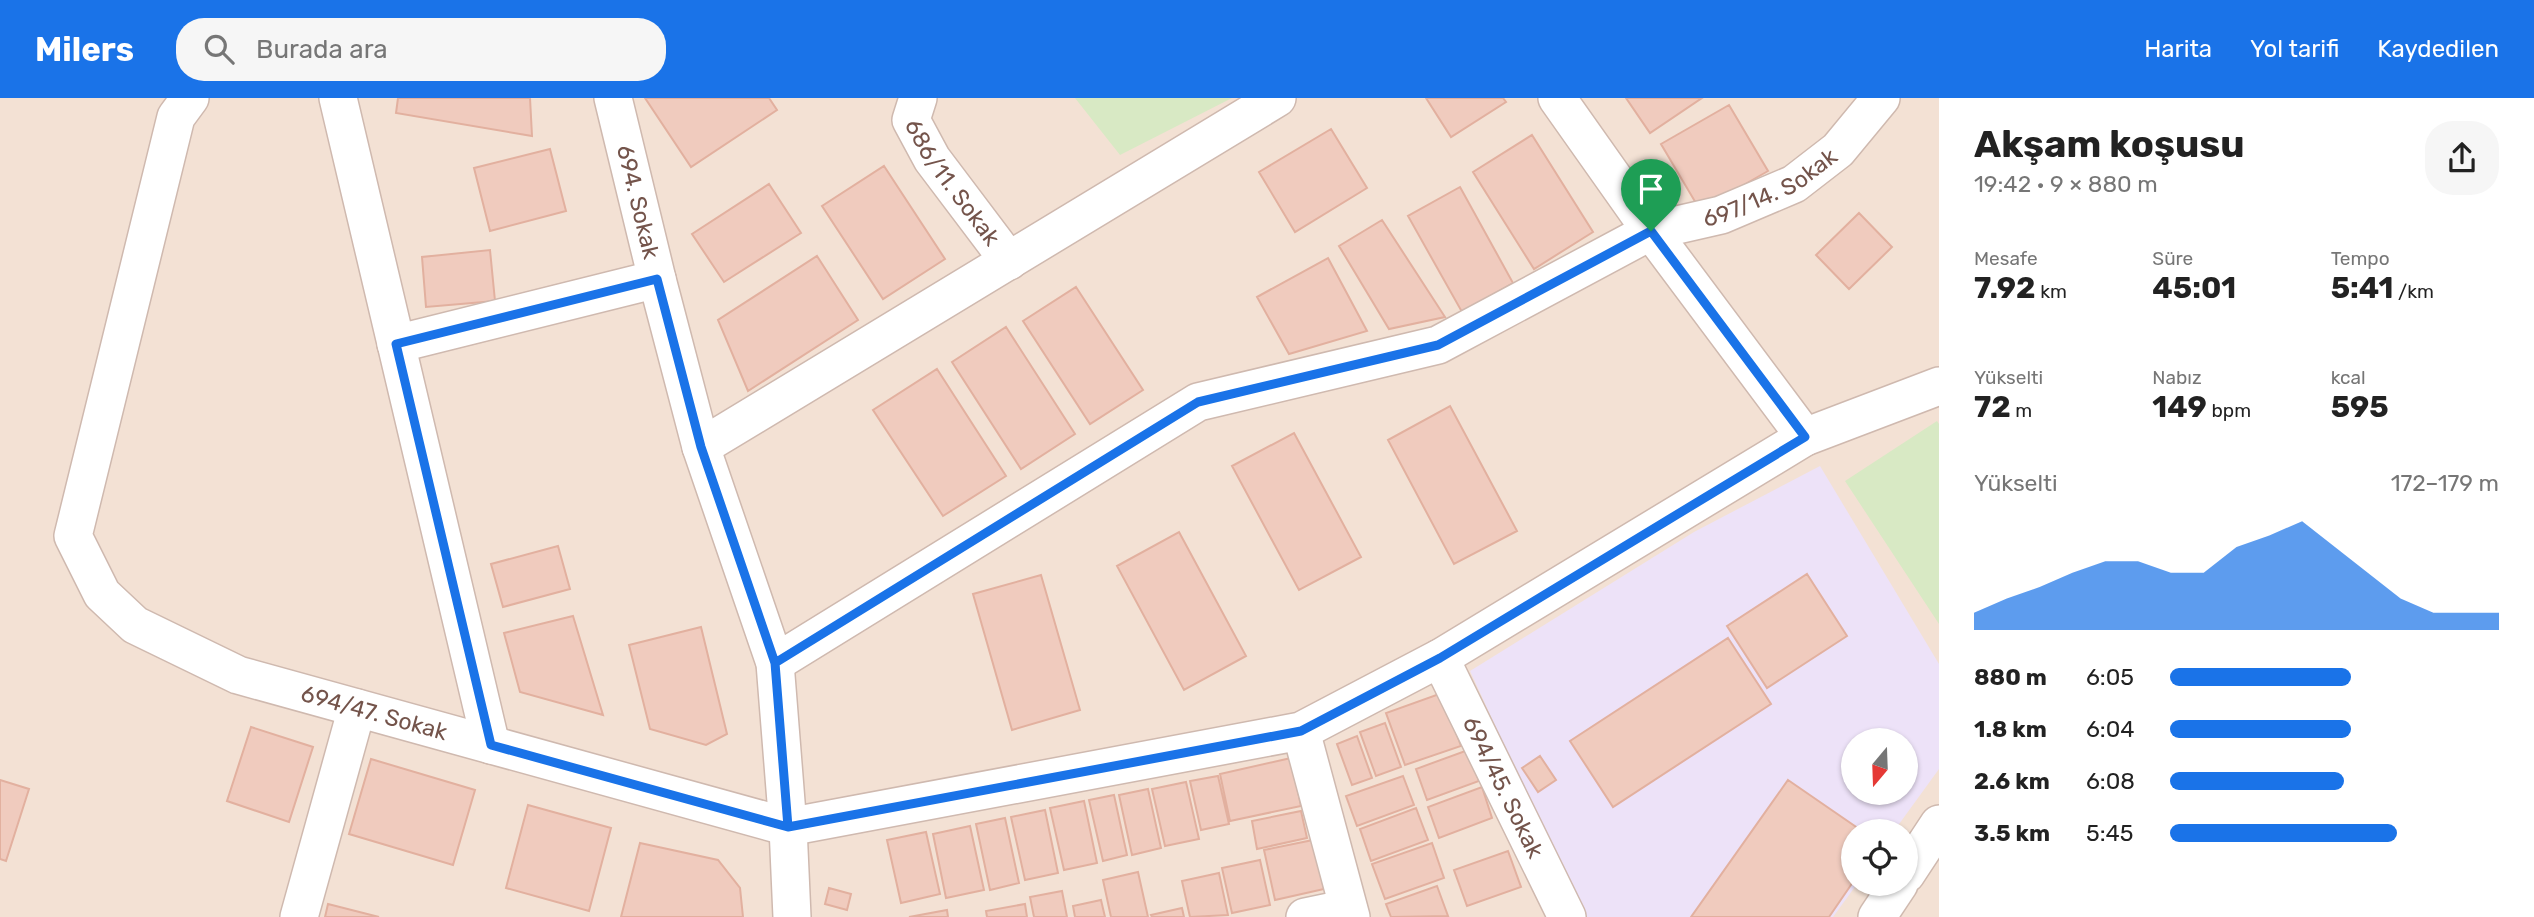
<!DOCTYPE html>
<html lang="tr">
<head>
<meta charset="utf-8">
<style>
  body { margin:0; font-family:Rubik,sans-serif; background:#f6f6f6; color:#222; height:100vh; display:flex; flex-direction:column; font-size:26px; white-space:nowrap }
  * { box-sizing:border-box; margin:0 }
  p { font-size:23px; color:#767676 }
  .icon { flex:none; width:38px; height:38px; fill:none; stroke:currentColor; stroke-width:2; stroke-linecap:round; stroke-linejoin:round }
  .map { position:relative; flex:1; overflow:hidden }
  .sheet { display:flex; flex-direction:column; background:#fff; width:595px }
  .sheet>* { flex:none }
  .needle { width:46px; rotate:199deg }
  .controls { position:absolute; left:1841px; top:630px; display:grid; gap:14px }
  .controls a { display:grid; place-items:center; width:77px; height:77px; border-radius:50%; background:#fff; box-shadow:0 2px 5px #0004; font-size:35px }
  .pin { position:absolute; display:grid; place-items:center; width:60px; height:60px; color:#fff; margin:-72px -30px; border-radius:50% 50% 50% 0; rotate:-45deg; box-shadow:0 0 7px #0007 }
  .pin .icon { rotate:45deg }
  .round { display:grid; place-items:center; flex:none; width:74px; height:74px; border-radius:28px; background:#f6f6f6 }
  .summary { display:flex; align-items:center; justify-content:space-between; height:119px; padding:0 35px }
  h1 { font-size:38px; font-weight:700; line-height:52px }
  .metrics { display:grid; grid-template-columns:repeat(3,1fr); gap:10px; height:119px; padding:7px 35px }
  .metrics div { display:grid; align-content:center }
  .metrics b { font-size:30px; font-weight:700 }
  .metrics small { font-size:19px; font-weight:400 }
  .metrics p { font-size:19px }
  .chart { height:196px; padding:14px 35px }
  .chart p { display:flex; justify-content:space-between }
  .chart svg { width:100%; height:126px; margin-top:7px; fill:#1a73e8; opacity:.7 }
  ul { padding:0 35px; list-style:none; font-size:23px }
  li { display:grid; grid-template-columns:112px 84px 1fr; align-items:center; height:52px }
  li i { height:18px; border-radius:9px; background:#1a73e8 }
  header { display:flex; align-items:center; gap:42px; box-sizing:border-box; height:98px; padding:0 35px; background:#1a73e8; color:#fff }
  header strong { font-size:33px }
  nav { display:flex; gap:38px; margin-inline-start:auto; font-size:24px }
  .search { width:490px; height:63px; background:#f6f6f6; display:flex; align-items:center; gap:18px; box-sizing:border-box; padding:0 24px; border-radius:28px; color:#767676; font-size:26px }
  main { display:flex; flex:1; min-height:0 }
  .map>svg:first-child { display:block }
  .residential { fill:#f3e1d4; fill-rule:evenodd }
  .education { fill:#ede2f8; fill-rule:evenodd }
  .green { fill:#d8e9c4 }
  .building { fill:#f0cbbe; stroke:#e2b09f; stroke-width:2 }
  .lines { fill:none; stroke-linecap:round; stroke-linejoin:round }
  .minor-casing { stroke:#cfb9af; stroke-width:40 }
  .minor { stroke:#fff; stroke-width:37 }
  .route-casing { stroke:#fff; stroke-width:14 }
  .route { stroke:#1a73e8; stroke-width:9 }
  .labels { text-anchor:middle; dominant-baseline:central; stroke-width:6; stroke-linejoin:round; paint-order:stroke }
  .street-label { font-size:23px; fill:#74544b; stroke:#fef5eb }
</style>
</head>
<body>
<header>
<strong>Milers</strong>
<div class="search"><svg class="icon" aria-label="search" viewBox="0 0 24 24"><circle cx="10" cy="10" r="6"/><path d="M15 15l6 6"/></svg>Burada ara</div>
<nav><a>Harita</a><a>Yol tarifi</a><a>Kaydedilen</a></nav>
</header>
<main>
<div class="map">
<svg width="1939" height="819" viewBox="0 0 1939 819">
  <rect width="100%" height="100%" fill="#fcf0e5"/>
  <!-- residential -->
  <path class="residential" d="M0,0H1939V819H0ZM1853,642H1906V695H1853ZM1853,733H1906V786H1853Z"/>
  <!-- education -->
  <path class="education" d="M1820,368L1939,566V671L1894,733H1853V786H1857L1833,819H1583L1470,573L1694,434ZM1853,642H1906V695H1853Z"/>
  <!-- green -->
  <path class="green" d="M1075,0H1232L1120,57Z
    M1937,323L1939,326V526L1845,383Z"/>
  <!-- building -->
  <path class="building" d="M398,0H530L532,38L396,15Z
    M645,0H769L777,12L691,69Z
    M1426,0H1503L1506,4L1451,39Z
    M1626,0H1702L1650,35Z
    M1729,7L1768,73L1700,112L1661,46Z
    M1331,31L1367,90L1295,134L1259,74Z
    M1532,37L1593,134L1534,171L1473,74Z
    M550,51L566,113L490,133L474,70Z
    M884,68L945,161L883,201L822,108Z
    M769,86L801,135L724,184L692,136Z
    M1460,89L1513,185L1462,214L1408,118Z
    M1859,115L1892,149L1849,191L1816,157Z
    M1382,122L1445,219L1389,231L1339,148Z
    M490,152L495,203L426,209L422,159Z
    M817,158L858,222L748,293L718,222Z
    M1328,160L1367,233L1289,256L1257,199Z
    M1076,189L1143,292L1090,326L1023,223Z
    M1006,229L1075,336L1021,371L952,264Z
    M937,271L1006,378L943,418L873,312Z
    M1450,308L1517,433L1454,466L1388,342Z
    M1294,335L1361,459L1299,492L1232,368Z
    M1179,434L1246,558L1184,592L1117,468Z
    M558,448L570,491L503,509L491,466Z
    M1807,476L1847,538L1767,590L1727,528Z
    M1041,477L1080,612L1012,632L973,496Z
    M573,518L603,617L520,594L504,535Z
    M701,529L727,636L706,647L650,631L629,547Z
    M1728,540L1771,606L1613,709L1570,643Z
    M1442,595L1461,648L1405,667L1386,615Z
    M1385,625L1401,669L1376,678L1360,634Z
    M251,629L313,649L289,724L227,703Z
    M1357,638L1372,680L1352,687L1337,646Z
    M1468,652L1479,683L1427,702L1416,671Z
    M1540,658L1556,682L1538,694L1522,670Z
    M1291,660L1301,708L1230,723L1220,676Z
    M371,661L475,692L453,767L349,736Z
    M1218,678L1229,726L1201,732L1190,683Z
    M1403,678L1414,707L1357,728L1346,698Z
    M0,682L29,691L6,763L0,761Z
    M1788,682L1862,733H1853V784L1829,819H1691Z
    M1186,684L1199,741L1165,748L1152,691Z
    M1482,689L1492,720L1439,740L1428,709Z
    M1148,691L1161,750L1132,757L1119,697Z
    M1114,697L1127,757L1103,763L1089,702Z
    M1084,703L1097,765L1064,772L1050,710Z
    M528,707L611,730L589,813L506,790Z
    M1416,710L1428,742L1371,763L1360,731Z
    M1045,712L1058,775L1025,782L1011,719Z
    M1301,713L1307,740L1257,751L1252,723Z
    M1005,720L1019,785L990,792L976,726Z
    M970,728L984,792L946,800L933,736Z
    M926,734L940,796L901,805L887,742Z
    M1313,742L1324,791L1275,802L1264,752Z
    M640,745L718,762L740,790L743,819H621Z
    M1432,745L1444,780L1385,801L1372,766Z
    M1508,753L1521,789L1467,808L1454,772Z
    M1260,762L1270,807L1232,815L1222,770Z
    M1138,774L1148,819H1111L1103,782Z
    M1219,775L1228,817L1190,819L1182,783Z
    M1437,788L1448,818L1391,819L1386,806Z
    M829,790L851,796L847,812L825,806Z
    M1062,793L1067,819H1034L1030,799Z
    M1101,802L1105,819H1075L1073,808Z
    M328,806L379,819H325Z
    M1025,806L1027,819H987L986,813Z
    M1182,810L1184,819H1152L1151,817Z
    M947,812L948,819H909Z"/>
  <g class="lines">
    <!-- minor casing -->
    <g class="minor-casing">
      <g id="minor">
        <path id="s1" d="M190,0L176,19L73,438L102,496L135,527L238,577L788,729L1301,633L1440,560L1805,339L1939,288"/>
        <path d="M338,0L491,647"/>
        <path id="s2" d="M613,0L657,181L701,349L775,565L788,729L792,819"/>
        <path id="s3" d="M918,0L911,22L932,61L1009,163"/>
        <path d="M1557,0L1651,133L1805,339"/>
        <path d="M396,246L657,181"/>
        <path d="M701,349L1277,0"/>
        <path id="s4" d="M1440,560L1567,819"/>
        <path id="s5" d="M775,565L1198,304L1438,247L1651,133L1721,117L1794,86L1838,52L1881,0"/>
        <path d="M1301,633L1351,819"/>
        <path d="M1906,776L1939,726"/>
        <path d="M299,819L357,610"/>
        <path d="M1305,819L1348,810"/>
        <path d="M1877,819L1899,786"/>
      </g>
    </g>
    <!-- minor -->
    <use href="#minor" class="minor"/>
  </g>
  <g class="lines">
    <!-- route casing -->
    <g class="route-casing">
      <path id="route" d="M1651,133L1438,247L1198,304L775,565L788,729L491,647L396,246L657,181L701,349L775,565L788,729L1301,633L1440,560L1805,339L1651,133"/>
    </g>
    <!-- route -->
    <use href="#route" class="route"/>
  </g>
  <g class="labels">
    <!-- street labels -->
    <g class="street-label">
      <text stroke="none"><textPath href="#s3" startOffset="98">686/11. Sokak</textPath></text>
      <text stroke="none"><textPath href="#s5" startOffset="1113">697/14. Sokak</textPath></text>
      <text stroke="none"><textPath href="#s2" startOffset="107">694. Sokak</textPath></text>
      <text stroke="none"><textPath href="#s1" startOffset="821">694/47. Sokak</textPath></text>
      <text stroke="none"><textPath href="#s4" startOffset="144">694/45. Sokak</textPath></text>
    </g>
  </g>
</svg>
<div class="controls">
<a><svg class="needle" viewBox="-14 -14 28 28"><path d="M0-13l5 13h-10z" fill="#e53935"/><path d="M0 13l5-13h-10z" fill="#767676"/></svg></a>
<a><svg class="icon" aria-label="locate" viewBox="0 0 24 24"><circle cx="12" cy="12" r="6"/><path d="M12 2v4M12 18v4M2 12h4M18 12h4"/></svg></a>
</div>
<div class="pin" style="left:1651px;top:133px;background:#1e9e55"><svg class="icon" aria-label="arrive" viewBox="0 0 24 24"><path d="M6 21V4h12l-3 4 3 4H6"/></svg></div>
</div>
<section class="sheet">
<div class="summary"><div><h1>Akşam koşusu</h1><p>19:42 · 9 × 880 m</p></div><a class="round"><svg class="icon" aria-label="share" viewBox="0 0 24 24"><path d="M12 15V3M7 8l5-5 5 5M5 13v7h14v-7"/></svg></a></div>
<div class="metrics">
<div><p>Mesafe</p><b>7.92<small> km</small></b></div>
<div><p>Süre</p><b>45:01</b></div>
<div><p>Tempo</p><b>5:41<small> /km</small></b></div>
</div>
<div class="metrics">
<div><p>Yükselti</p><b>72<small> m</small></b></div>
<div><p>Nabız</p><b>149<small> bpm</small></b></div>
<div><p>kcal</p><b>595</b></div>
</div>
<div class="chart"><p><span>Yükselti</span>172–179 m</p>
<svg viewBox="0 0 160 44" preserveAspectRatio="none"><path d="M0 44V38L10 33L20 29L30 24L40 20L50 20L60 24L70 24L80 15L90 11L100 6L110 15L120 24L130 33L140 38L150 38L160 38V44z"/></svg>
</div>
<ul>
<li><b>880 m</b>6:05<i style="width:55%"></i></li>
<li><b>1.8 km</b>6:04<i style="width:55%"></i></li>
<li><b>2.6 km</b>6:08<i style="width:53%"></i></li>
<li><b>3.5 km</b>5:45<i style="width:69%"></i></li>
</ul>
</section>
</main>
</body>
</html>
